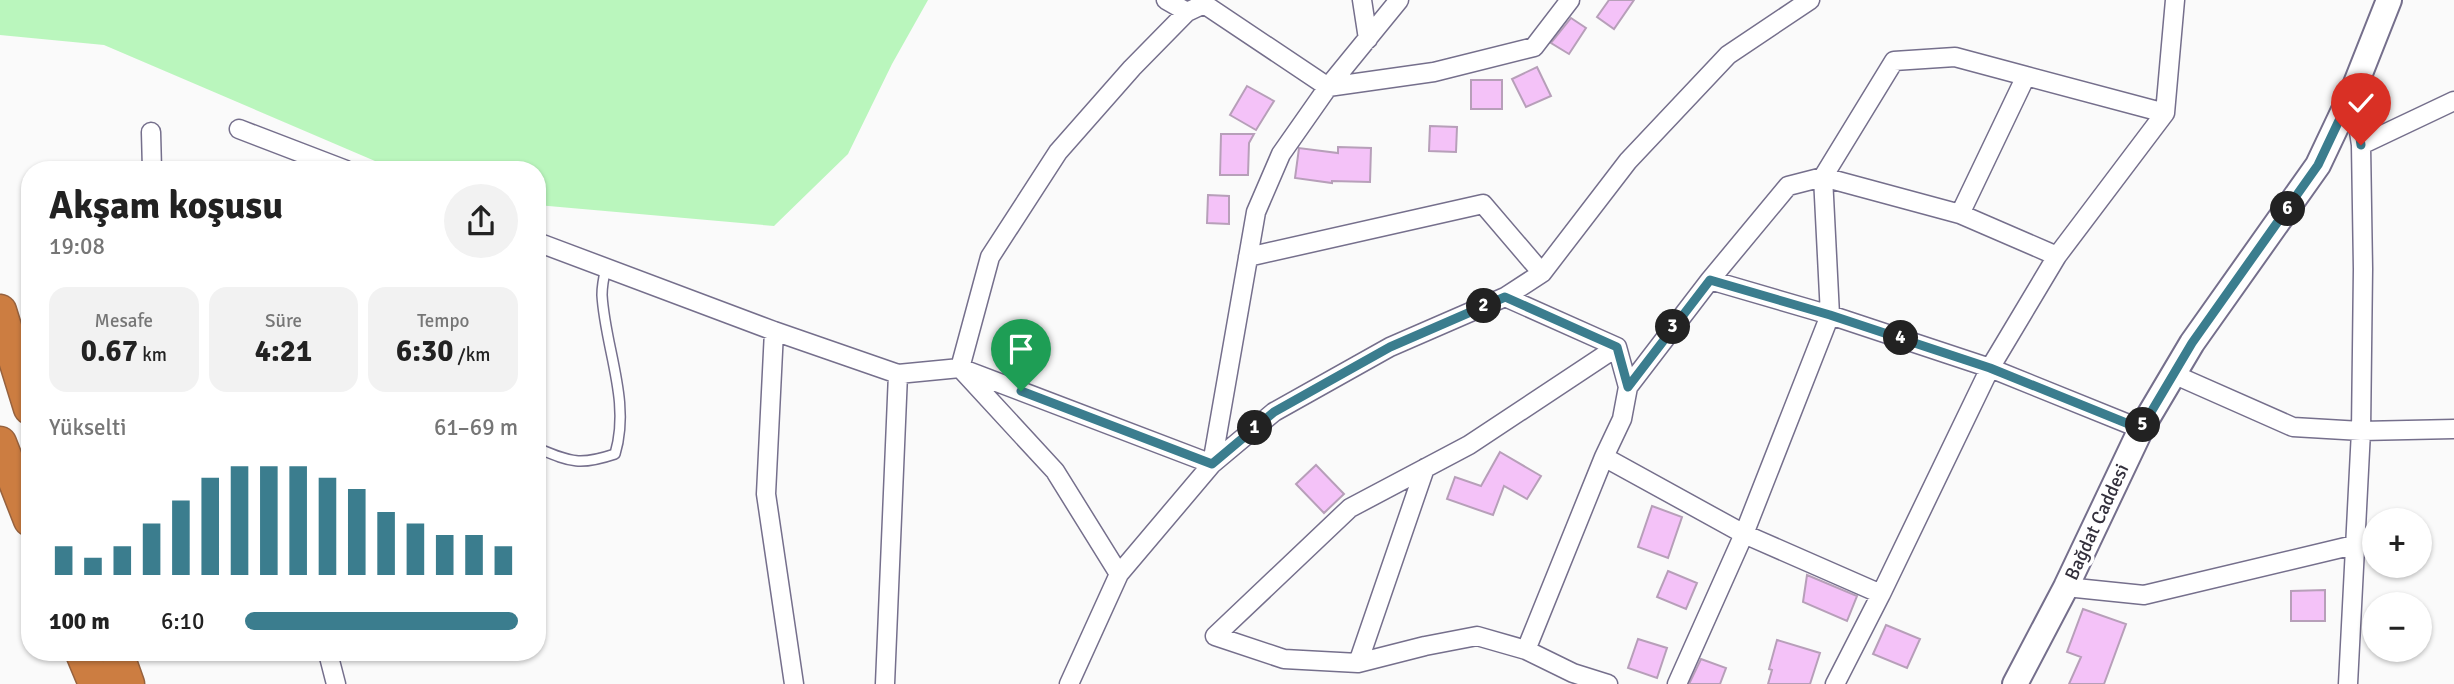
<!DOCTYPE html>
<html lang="tr">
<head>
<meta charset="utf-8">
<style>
  body { margin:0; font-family:Signika,sans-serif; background:#f2f2f2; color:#222; height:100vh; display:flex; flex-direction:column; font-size:26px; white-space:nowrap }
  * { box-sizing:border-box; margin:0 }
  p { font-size:23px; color:#767676 }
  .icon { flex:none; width:38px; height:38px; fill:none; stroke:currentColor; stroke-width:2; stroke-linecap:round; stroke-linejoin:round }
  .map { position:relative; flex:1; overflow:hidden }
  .drawer { position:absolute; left:21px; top:161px; width:525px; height:500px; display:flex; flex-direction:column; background:#fff; border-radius:28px; box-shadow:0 2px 5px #0004 }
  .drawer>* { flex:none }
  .controls { position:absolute; left:2362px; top:508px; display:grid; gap:14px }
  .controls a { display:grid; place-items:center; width:70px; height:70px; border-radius:50%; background:#fff; box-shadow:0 2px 5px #0004; font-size:35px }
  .pin { position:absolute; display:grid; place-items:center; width:60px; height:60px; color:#fff; margin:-72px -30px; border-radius:50% 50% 50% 0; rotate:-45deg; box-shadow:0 0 7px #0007 }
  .pin .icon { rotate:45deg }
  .km { position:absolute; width:35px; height:35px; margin:-18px; border-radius:50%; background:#222; color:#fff; font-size:19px; line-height:35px; text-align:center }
  .round { display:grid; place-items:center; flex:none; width:74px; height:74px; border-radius:37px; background:#f2f2f2 }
  .overview { display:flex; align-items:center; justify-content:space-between; height:119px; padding:0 28px }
  h1 { font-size:38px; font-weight:800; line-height:52px }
  .stats { display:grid; grid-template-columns:repeat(3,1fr); gap:10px; height:119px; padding:7px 28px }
  .stats div { display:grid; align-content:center; border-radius:18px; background:#f2f2f2; text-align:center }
  .stats b { font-size:30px; font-weight:800 }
  .stats small { font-size:19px; font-weight:400 }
  .stats p { font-size:19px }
  .chart { height:196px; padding:14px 28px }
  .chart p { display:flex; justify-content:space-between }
  .chart svg { width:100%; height:126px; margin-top:7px; stroke:#3b7d8e; stroke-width:6 }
  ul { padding:0 28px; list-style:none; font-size:23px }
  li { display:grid; grid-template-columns:112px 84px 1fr; align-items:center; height:52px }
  li i { height:18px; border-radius:9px; background:#3b7d8e }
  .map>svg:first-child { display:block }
  .green { fill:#baf6bd }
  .building { fill:#f4c2f8; stroke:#b79fb9; stroke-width:2 }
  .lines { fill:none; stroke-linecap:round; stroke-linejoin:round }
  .lane-casing { stroke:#756f8c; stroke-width:12 }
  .street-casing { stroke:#756f8c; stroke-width:21 }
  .secondary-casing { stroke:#756f8c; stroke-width:28 }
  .highway-casing { stroke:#96623f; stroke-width:35 }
  .lane { stroke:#fff; stroke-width:9 }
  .street { stroke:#fff; stroke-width:18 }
  .secondary { stroke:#fff; stroke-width:24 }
  .highway { stroke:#cc7d41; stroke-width:32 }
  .route-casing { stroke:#fff; stroke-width:14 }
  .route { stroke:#3b7d8e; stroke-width:9 }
  .labels { text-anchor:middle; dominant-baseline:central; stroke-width:7; stroke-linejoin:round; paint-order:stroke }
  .street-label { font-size:19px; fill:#33303c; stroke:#fff }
</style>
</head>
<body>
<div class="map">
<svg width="2454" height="684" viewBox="0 0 2454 684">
  <rect width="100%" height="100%" fill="#fafafa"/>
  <!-- green -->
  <path class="green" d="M0,0H928L892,64L848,154L774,226L537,205V170H396L104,45L0,35Z"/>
  <!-- building -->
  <path class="building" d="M1609,0H1634L1614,29L1597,17Z
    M1571,18L1586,28L1569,54L1551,43Z
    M1537,67L1551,96L1526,107L1512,79Z
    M1471,80H1502V109H1471Z
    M1247,86L1274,101L1256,130L1230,115Z
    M1430,126L1457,127L1456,152L1429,151Z
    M1221,134H1254L1249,143L1248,175H1220Z
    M1338,147L1371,148L1370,182L1332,181V183L1295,178L1299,148L1338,153Z
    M1208,195L1229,196V224L1207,223Z
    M1500,452L1541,476L1527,499L1504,486L1493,515L1447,499L1455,477L1481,486Z
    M1316,465L1344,494L1324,513L1296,484Z
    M1652,506L1682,517L1668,558L1638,547Z
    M1668,571L1697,583L1686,609L1657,597Z
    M1807,575L1857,596L1847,621L1803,602Z
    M2325,590V621H2291V591Z
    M2083,609L2126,624L2104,684H2069L2081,657L2067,652Z
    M1886,625L1920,639L1907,668L1873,654Z
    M1638,639L1667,648L1657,678L1628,668Z
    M1777,640L1820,653L1810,684H1768L1772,670L1769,669Z
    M1701,659L1726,668L1720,684H1689Z"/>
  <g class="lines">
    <!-- lane casing -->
    <g class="lane-casing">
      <path id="lane" d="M537,448C571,462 579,466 615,454C631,401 605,348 602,295C602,286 604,276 606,268"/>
    </g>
    <!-- street casing -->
    <g class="street-casing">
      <path id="street" d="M1166,0L1187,12
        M1362,0L1368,39
        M1204,4L1187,12L1132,68L1058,152L990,257L960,368L1212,464
        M1204,4L1328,87L1434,72L1534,47L1570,0
        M239,129L346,170
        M151,132L152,170
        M2361,145L2454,101
        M1960,214L2026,76L2165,113
        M537,242L774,331L898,374L960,368L1055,471L1119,574
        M1248,257L1483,204L1542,273
        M1710,280L1830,315L1990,368L2141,429
        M1505,297L1617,347L1628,387L1622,419L1604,457L1526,650
        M774,331L766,494L794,684
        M2173,374L2293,427L2361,431L2454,429
        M1628,387L1710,280L1788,186L1823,177L1894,61L1955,57L2026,76
        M1604,457L1744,534L1677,684
        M1212,464L1256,212L1281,154L1328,87L1399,0
        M2066,587L2144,595L2354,545
        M1881,594L1744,534L1830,315L1823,177L1960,214L2057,256
        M328,653L336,684
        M1358,663L1425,468
        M885,684L898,374
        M1069,684L1119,574L1212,464L1274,412L1390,347L1505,297L1542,273L1628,161L1728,55L1810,0
        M1608,684L1573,673L1526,650L1477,636L1425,646L1358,663L1284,659L1215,636L1350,508L1469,445L1617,347
        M1835,684L1881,594L1990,368L2057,256L2165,113L2175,0
        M2348,684L2361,431L2363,269L2361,145L2353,91"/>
    </g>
    <!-- secondary casing -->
    <g class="secondary-casing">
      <path id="secondary" d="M2015,684L2066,587L2141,429L2192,343L2318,165L2353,91L2389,0"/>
    </g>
    <!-- highway casing -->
    <g class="highway-casing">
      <path id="highway" d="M0,311L30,408
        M0,443L30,520
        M82,653L95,684
        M117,653L128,684"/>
    </g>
    <!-- lane -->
    <use href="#lane" class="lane"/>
    <!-- street -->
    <use href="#street" class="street"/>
    <!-- secondary -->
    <use href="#secondary" class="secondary"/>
    <!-- highway -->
    <use href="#highway" class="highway"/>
  </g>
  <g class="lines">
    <!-- route casing -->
    <g class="route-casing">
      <path id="route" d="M1021,391L1212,464L1274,412L1390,347L1505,297L1617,347L1628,387L1710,280L1830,315L1990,368L2141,429L2192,343L2318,165L2353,91L2361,145"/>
    </g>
    <!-- route -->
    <use href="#route" class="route"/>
  </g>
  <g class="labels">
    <!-- street labels -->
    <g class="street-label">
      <text transform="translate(2097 522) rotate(-65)">Bağdat Caddesi</text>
    </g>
  </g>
</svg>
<div class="controls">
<a>+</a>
<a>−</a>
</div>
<div class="pin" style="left:1021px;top:391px;background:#1e9e55"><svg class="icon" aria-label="arrive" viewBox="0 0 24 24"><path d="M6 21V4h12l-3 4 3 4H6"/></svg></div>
<div class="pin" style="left:2361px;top:145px;background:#d93025"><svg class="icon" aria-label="check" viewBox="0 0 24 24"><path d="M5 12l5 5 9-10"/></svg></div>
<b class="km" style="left:1255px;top:428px">1</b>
<b class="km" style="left:1484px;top:306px">2</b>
<b class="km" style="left:1673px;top:327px">3</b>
<b class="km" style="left:1901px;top:338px">4</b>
<b class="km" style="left:2143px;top:425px">5</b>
<b class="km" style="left:2288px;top:209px">6</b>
<section class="drawer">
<div class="overview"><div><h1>Akşam koşusu</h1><p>19:08</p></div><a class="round"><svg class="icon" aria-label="share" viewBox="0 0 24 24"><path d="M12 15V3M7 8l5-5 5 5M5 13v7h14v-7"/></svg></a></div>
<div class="stats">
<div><p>Mesafe</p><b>0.67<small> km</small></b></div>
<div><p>Süre</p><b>4:21</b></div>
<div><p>Tempo</p><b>6:30<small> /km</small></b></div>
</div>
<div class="chart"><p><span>Yükselti</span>61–69 m</p>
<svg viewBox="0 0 160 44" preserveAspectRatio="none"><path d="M5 44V34M15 44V38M25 44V34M35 44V26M45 44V18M55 44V10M65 44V6M75 44V6M85 44V6M95 44V10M105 44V14M115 44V22M125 44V26M135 44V30M145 44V30M155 44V34"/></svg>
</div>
<ul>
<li><b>100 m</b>6:10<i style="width:100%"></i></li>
</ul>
</section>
</div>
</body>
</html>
